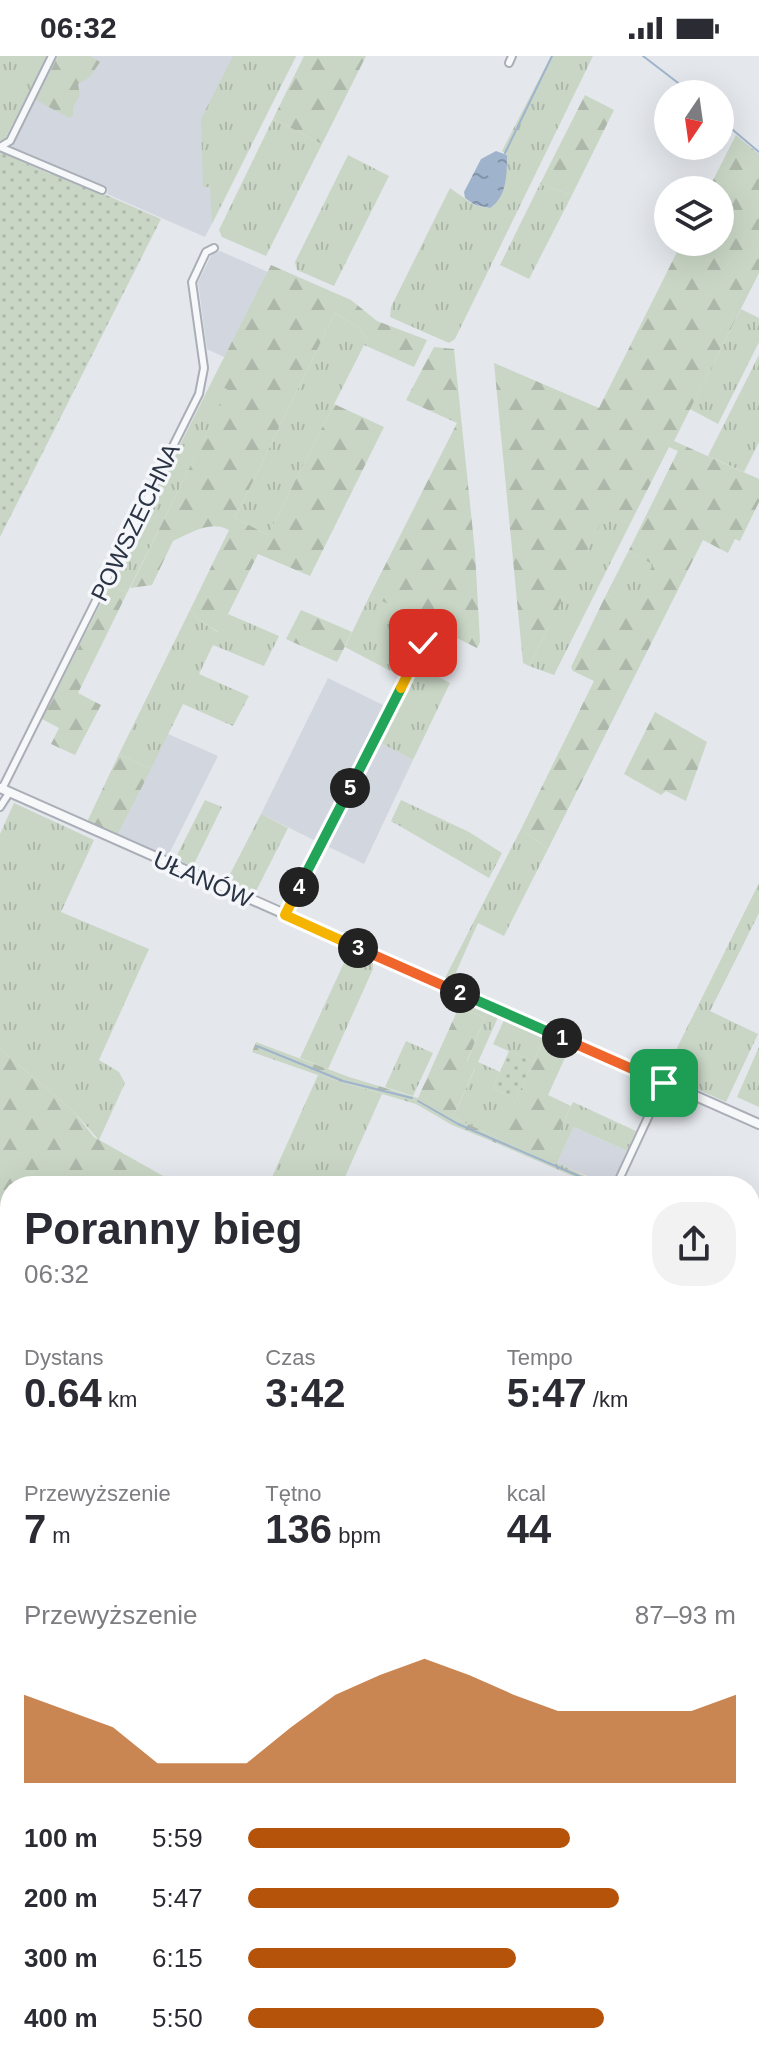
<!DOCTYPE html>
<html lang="pl">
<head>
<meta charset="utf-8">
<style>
  body { margin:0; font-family:Helvetica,sans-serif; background:#f2f2f3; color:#2b2b33; height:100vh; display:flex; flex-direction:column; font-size:30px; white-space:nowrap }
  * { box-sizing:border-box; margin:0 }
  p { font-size:26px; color:#7c7c81 }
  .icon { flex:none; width:44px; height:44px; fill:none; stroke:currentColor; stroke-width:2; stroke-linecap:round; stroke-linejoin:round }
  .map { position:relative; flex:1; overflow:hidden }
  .details { position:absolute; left:0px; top:1120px; width:760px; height:890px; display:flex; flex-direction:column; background:#fff; border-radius:32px 32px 0 0; box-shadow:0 8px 32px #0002 }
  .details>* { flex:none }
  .needle { width:52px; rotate:193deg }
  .tools { position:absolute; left:654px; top:24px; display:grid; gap:16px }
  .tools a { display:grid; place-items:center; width:80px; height:80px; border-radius:50%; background:#fff; box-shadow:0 8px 32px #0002; font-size:40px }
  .pin { position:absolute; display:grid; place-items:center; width:68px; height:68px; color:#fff; margin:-34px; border-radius:16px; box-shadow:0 4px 12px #0006 }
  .km { position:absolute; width:40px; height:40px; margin:-20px; border-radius:50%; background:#222; color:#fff; font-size:22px; line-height:40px; text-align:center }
  .round { display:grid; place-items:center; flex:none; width:84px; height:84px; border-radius:32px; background:#f2f2f3 }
  .overview { display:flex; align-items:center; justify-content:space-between; height:136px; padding:0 24px }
  h1 { font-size:44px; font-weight:800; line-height:60px }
  .stats { display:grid; grid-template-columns:repeat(3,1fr); gap:12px; height:136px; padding:8px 24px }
  .stats div { display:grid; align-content:center }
  .stats b { font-size:40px; font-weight:800 }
  .stats small { font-size:22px; font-weight:400 }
  .stats p { font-size:22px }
  .chart { height:224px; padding:16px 24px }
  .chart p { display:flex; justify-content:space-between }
  .chart svg { width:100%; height:144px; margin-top:8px; fill:#b45309; opacity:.7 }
  ul { padding:0 24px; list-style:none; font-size:26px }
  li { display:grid; grid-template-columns:128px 96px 1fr; align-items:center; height:60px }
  li i { height:20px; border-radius:10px; background:#b45309 }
  .status { display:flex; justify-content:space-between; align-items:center; height:56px; padding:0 40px; background:#fff; direction:ltr }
  .status svg { height:22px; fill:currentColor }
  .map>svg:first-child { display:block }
  .built { fill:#d2d6de }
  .grass { fill:url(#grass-tufts) }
  .forest { fill:url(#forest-firs) }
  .garden { fill:url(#garden-dots) }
  .water { fill:url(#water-ripples) }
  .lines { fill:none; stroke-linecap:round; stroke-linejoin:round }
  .stream { stroke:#9fb4cc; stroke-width:2 }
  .minor-casing { stroke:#a9aeb7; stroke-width:10 }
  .tertiary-casing { stroke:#a9aeb7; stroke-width:12 }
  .minor { stroke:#f7f8fa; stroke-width:6 }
  .tertiary { stroke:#f7f8fa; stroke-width:8 }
  .split-1-casing { stroke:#fff; stroke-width:16 }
  .split-2-casing { stroke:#fff; stroke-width:16 }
  .split-3-casing { stroke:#fff; stroke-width:16 }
  .split-4-casing { stroke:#fff; stroke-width:16 }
  .split-5-casing { stroke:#fff; stroke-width:16 }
  .split-6-casing { stroke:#fff; stroke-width:16 }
  .split-7-casing { stroke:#fff; stroke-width:16 }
  .split-1 { stroke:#f0652b; stroke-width:10 }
  .split-2 { stroke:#22a559; stroke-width:10 }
  .split-3 { stroke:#f0652b; stroke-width:10 }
  .split-4 { stroke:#f5b400; stroke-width:10 }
  .split-5 { stroke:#22a559; stroke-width:10 }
  .split-6 { stroke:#22a559; stroke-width:10 }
  .split-7 { stroke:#f5b400; stroke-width:10 }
  .labels { text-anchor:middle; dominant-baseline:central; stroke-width:7; stroke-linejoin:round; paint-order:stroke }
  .street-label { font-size:24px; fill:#2b3445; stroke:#f4f6f9 }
</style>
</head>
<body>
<div class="status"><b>06:32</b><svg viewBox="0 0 49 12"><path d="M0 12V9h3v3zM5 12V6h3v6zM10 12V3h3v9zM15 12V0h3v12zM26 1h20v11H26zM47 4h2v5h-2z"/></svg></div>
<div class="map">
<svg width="759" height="2009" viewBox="0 0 759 2009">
  <defs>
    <pattern id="grass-tufts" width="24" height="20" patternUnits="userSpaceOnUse" patternTransform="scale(2)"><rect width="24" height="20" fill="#c9d6c5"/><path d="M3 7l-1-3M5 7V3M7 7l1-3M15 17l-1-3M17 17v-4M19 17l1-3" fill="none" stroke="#adb8ab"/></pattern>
    <pattern id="forest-firs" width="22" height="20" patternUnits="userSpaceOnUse" patternTransform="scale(2)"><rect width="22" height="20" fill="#c9d6c5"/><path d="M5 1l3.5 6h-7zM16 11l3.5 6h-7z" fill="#adb8ab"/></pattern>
    <pattern id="garden-dots" width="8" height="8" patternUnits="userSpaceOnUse" patternTransform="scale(2)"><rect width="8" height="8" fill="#c9d6c5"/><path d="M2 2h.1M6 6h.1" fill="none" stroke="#adb8ab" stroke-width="1.8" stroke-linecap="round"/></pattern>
    <pattern id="water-ripples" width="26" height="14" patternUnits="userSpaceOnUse" patternTransform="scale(2)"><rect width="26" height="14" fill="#9fb4cc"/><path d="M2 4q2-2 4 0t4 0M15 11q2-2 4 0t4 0" fill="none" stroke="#8293a7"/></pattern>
  </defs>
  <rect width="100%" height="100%" fill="#e4e7ec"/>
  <!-- built -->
  <path class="built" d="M58,0H296L205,181L107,138L108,133L11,93Z
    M220,195L268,216L226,302L207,293L198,226L212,198Z
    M328,622L387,651L320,787L261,758Z
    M168,678L218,700L168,800L118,778Z
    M377,685L413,704L364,808L325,789Z
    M574,1071L627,1095L611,1130L557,1107Z"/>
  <!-- grass -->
  <path class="grass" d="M0,0H47L5,83L0,85Z
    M233,0H296L212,168L210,131H203L201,63Z
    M551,0H593L455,283L449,287L390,261L391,251L450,132L474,149L489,152L507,99L502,95Z
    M273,63L322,88L266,200L222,181L219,174Z
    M348,99L389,120L334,230L297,214L295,206Z
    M540,128L572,139L529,223L500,209Z
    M741,253L759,262V286L718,368L690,353Z
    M335,257L359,272L367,283L268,479L235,462Z
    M759,299V386L744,416L708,400Z
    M212,325L229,333L127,537L110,529Z
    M606,456L630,468L554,619L529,610Z
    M628,496L654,508L633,552L606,539Z
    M370,539L435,570L428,585L415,578L409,590L416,595L402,621L345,591Z
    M190,554L201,566L218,576L228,558L279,580L264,610L213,589L199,618L249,640L233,670L183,648L151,713L119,698Z
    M416,609L450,627L413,704L377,685Z
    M205,744L222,751L193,810L175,803Z
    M401,744L469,776L502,797L489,822L391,765Z
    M14,747L94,784L61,856L149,893L99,1004L119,1016L125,1027L99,1084L74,1056L0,993V778Z
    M261,758L288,772L255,837L227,824Z
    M521,773L548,793L504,880L478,867L452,925L445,922Z
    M759,827V857L710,955L758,978L726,1046L664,1018Z
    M349,896L373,907V913L328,1013L300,1002Z
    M464,943L499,959L478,1006L500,1016L493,1032L516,1043L499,1081L547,1102L573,1046L636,1075L627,1095L574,1071L557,1107L607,1130H596L496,1087L498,1082L453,1061L475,1013L467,1006L485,962L459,951Z
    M505,962L545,980L533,1006L493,988Z
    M406,985L433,997L413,1040L385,1031Z
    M759,991V1051L737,1041Z
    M318,1019L382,1038L341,1130H268Z
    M759,1156V1268L751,1287L750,1176Z
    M0,1277L10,1282V1386L0,1383Z
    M750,1299L759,1303V1637L750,1634Z
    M0,1477L10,1481V1527L3,1535L10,1538V1607L0,1604Z
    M750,1677L759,1680V1914L750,1913Z
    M9,1892L10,2000H140L148,2009H0V1927L4,1922L0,1917V1898Z
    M750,1958H759L756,2009H529V2000H750Z"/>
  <!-- forest -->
  <path class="forest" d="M58,0H90L100,6L90,21L78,28L80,39L73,51V60L69,62L36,44Z
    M304,0H366L322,88L273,63Z
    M585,39L614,54L572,139L540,128Z
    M736,79L759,98V217L674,385L759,423V446L740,485L735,483L728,497L703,484L548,793L521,773L594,625L573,615L571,611L606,539L633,551L653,508L628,496L678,395L669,391L630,468L606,457L529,610L523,607L494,307L599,352L682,186H720V134H708Z
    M271,209L351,244L377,265L427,284L414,311L364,289L367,283L359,272L335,257L235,462L268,479L334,348L384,371L310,520L258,498L219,576L201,566L190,554L229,474C209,464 192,477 173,485L152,529L130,532L228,334L212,325Z
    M434,291L454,293L475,496L480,586L477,592L370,539L457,367L406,344Z
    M110,529L127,537L78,637L101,649L75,699L51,688L59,672L42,663Z
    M301,554L352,576L337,606L286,583Z
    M655,656L707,686L686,745L666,735L661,739L624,718Z
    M119,698L151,713L118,778L87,766Z
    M459,951L485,962L467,1005L475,1012L453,1061L498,1082L545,980L570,991L548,1039L571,1050L547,1103L499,1082L496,1087L452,1069L416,1048L318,1019L252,996L256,986L349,1021L418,1042Z
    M0,993L74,1056L94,1081L165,1121L160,1130H10V1282L0,1277Z
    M0,1738L10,1747V1816L0,1808Z"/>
  <!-- garden -->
  <path class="garden" d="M0,96L50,118L51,115L161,163L0,481Z
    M509,995L533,1006L516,1043L493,1032Z"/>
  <!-- water -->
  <path class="water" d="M496,95L507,99C507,117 507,141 490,152L475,149L465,142L464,136L481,103Z"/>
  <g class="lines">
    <!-- stream -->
    <path class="stream" d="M643,0L686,33
      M720,63L759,96
      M505,97L552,0
      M257,990L343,1025L412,1042
      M418,1045L458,1068L602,1130
      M750,1803L759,1805"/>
    <!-- minor casing -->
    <g class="minor-casing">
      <path id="minor" d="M509,7L512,0
        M0,91L102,134
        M0,91L10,85L52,0
        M2,733L199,338L204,312L192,226L206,196L214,192
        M0,751L9,737
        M285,859L423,587
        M616,1130L664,1027
        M0,1439L10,1442
        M0,1889L10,1872
        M750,1954L759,1955
        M476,2000L494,2009
        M522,2009L523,2000"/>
    </g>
    <!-- tertiary casing -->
    <g class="tertiary-casing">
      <path id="tertiary" d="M0,732L759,1068"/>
    </g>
    <!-- minor -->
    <use href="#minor" class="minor"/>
    <!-- tertiary -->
    <use href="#tertiary" class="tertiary"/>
  </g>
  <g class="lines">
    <!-- split-1 casing -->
    <g class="split-1-casing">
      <path id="split-1" d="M562,982L664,1027"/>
    </g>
    <!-- split-2 casing -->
    <g class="split-2-casing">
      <path id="split-2" d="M460,937L562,982"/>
    </g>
    <!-- split-3 casing -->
    <g class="split-3-casing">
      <path id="split-3" d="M358,892L460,937"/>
    </g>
    <!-- split-4 casing -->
    <g class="split-4-casing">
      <path id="split-4" d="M299,831L285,859L358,892"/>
    </g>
    <!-- split-5 casing -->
    <g class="split-5-casing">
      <path id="split-5" d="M299,831L350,732"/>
    </g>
    <!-- split-6 casing -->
    <g class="split-6-casing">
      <path id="split-6" d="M350,732L401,632"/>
    </g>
    <!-- split-7 casing -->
    <g class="split-7-casing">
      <path id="split-7" d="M401,632L423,587"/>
    </g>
    <!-- split-1 -->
    <use href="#split-1" class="split-1"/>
    <!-- split-2 -->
    <use href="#split-2" class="split-2"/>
    <!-- split-3 -->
    <use href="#split-3" class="split-3"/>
    <!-- split-4 -->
    <use href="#split-4" class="split-4"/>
    <!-- split-5 -->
    <use href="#split-5" class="split-5"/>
    <!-- split-6 -->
    <use href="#split-6" class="split-6"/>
    <!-- split-7 -->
    <use href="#split-7" class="split-7"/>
  </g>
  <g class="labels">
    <!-- street labels -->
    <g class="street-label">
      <text transform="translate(135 466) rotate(-64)">POWSZECHNA</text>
      <text transform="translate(203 823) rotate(24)">UŁANÓW</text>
    </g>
  </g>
</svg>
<div class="tools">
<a><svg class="needle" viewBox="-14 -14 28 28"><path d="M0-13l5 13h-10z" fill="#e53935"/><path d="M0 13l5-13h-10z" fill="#7c7c81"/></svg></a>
<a><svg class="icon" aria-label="layers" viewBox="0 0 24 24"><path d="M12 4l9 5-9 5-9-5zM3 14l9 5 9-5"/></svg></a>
</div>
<div class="pin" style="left:664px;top:1027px;background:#1e9e55"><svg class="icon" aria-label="arrive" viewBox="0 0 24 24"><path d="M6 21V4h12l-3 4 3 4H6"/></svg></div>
<div class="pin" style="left:423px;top:587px;background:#d93025"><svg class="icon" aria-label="check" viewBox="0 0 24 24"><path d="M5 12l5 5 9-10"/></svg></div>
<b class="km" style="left:562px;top:982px">1</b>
<b class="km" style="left:460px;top:937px">2</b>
<b class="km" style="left:358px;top:892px">3</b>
<b class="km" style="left:299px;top:831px">4</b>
<b class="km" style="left:350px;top:732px">5</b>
<section class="details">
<div class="overview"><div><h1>Poranny bieg</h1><p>06:32</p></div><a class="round"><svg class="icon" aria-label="share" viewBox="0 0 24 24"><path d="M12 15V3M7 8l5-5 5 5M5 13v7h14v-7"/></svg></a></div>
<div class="stats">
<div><p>Dystans</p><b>0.64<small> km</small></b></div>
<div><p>Czas</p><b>3:42</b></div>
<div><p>Tempo</p><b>5:47<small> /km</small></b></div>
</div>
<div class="stats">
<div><p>Przewyższenie</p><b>7<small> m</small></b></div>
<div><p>Tętno</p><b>136<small> bpm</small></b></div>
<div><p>kcal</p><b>44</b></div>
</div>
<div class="chart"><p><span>Przewyższenie</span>87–93 m</p>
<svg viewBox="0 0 160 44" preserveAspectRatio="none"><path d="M0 44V17L10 22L20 27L30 38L40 38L50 38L60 27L70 17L80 11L90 6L100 11L110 17L120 22L130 22L140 22L150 22L160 17V44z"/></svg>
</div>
<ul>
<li><b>100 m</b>5:59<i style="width:66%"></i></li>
<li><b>200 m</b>5:47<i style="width:76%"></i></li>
<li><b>300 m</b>6:15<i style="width:55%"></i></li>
<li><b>400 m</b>5:50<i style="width:73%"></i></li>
</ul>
</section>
</div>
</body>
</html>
